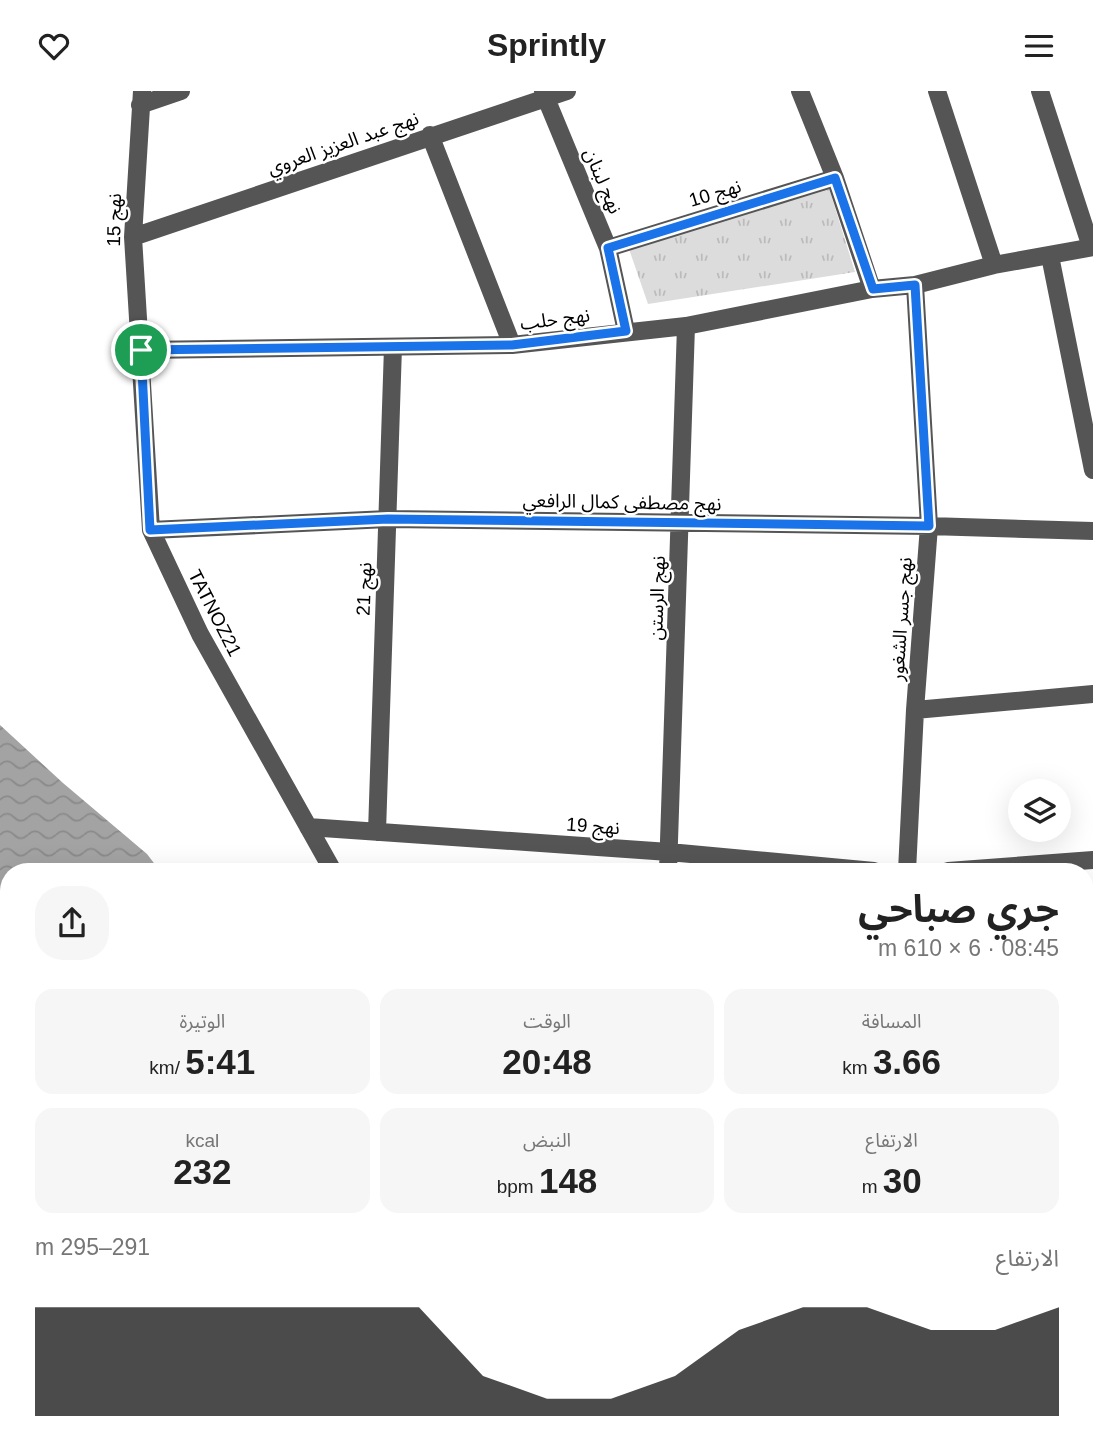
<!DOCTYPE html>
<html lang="ar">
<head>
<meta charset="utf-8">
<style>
  body { margin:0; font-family:Helvetica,"Noto Sans Arabic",sans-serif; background:#f6f6f6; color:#222; direction:rtl; height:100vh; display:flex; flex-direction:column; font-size:26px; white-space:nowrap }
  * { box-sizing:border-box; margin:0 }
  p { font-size:23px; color:#767676 }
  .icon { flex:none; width:38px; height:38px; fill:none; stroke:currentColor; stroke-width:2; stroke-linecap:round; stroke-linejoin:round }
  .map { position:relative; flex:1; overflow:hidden; direction:ltr }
  .panel { position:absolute; left:0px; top:772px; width:1094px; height:569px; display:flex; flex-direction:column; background:#fff; border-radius:28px 28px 0 0; box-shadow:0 7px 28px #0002; direction:rtl }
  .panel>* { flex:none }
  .fabs { position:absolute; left:1008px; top:688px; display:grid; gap:14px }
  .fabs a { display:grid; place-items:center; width:63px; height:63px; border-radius:50%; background:#fff; box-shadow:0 7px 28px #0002; font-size:35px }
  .pin { position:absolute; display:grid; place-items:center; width:60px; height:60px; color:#fff; margin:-30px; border:4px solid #fff; border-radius:50%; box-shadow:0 2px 7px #0007 }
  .round { display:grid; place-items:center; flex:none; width:74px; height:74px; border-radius:28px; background:#f6f6f6 }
  .head { display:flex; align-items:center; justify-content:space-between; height:119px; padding:0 35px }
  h1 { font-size:38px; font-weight:700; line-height:52px }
  .figures { display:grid; grid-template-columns:repeat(3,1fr); gap:10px; height:119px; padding:7px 35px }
  .figures div { display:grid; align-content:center; border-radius:18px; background:#f6f6f6; text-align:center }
  .figures b { font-size:35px; font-weight:700 }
  .figures small { font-size:19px; font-weight:400 }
  .figures p { font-size:19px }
  .chart { height:196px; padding:14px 35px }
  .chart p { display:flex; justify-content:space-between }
  .chart svg { width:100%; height:126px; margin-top:7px; fill:#000; opacity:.7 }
  header { display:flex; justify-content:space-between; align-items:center; height:91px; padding:0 35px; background:#fff; font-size:32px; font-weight:700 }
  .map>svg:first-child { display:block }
  .grass { fill:url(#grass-tufts) }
  .water { fill:url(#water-waves) }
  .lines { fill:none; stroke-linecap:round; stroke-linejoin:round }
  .minor { stroke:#555; stroke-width:18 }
  .route-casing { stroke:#fff; stroke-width:14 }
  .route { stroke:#1a73e8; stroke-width:9 }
  .labels { text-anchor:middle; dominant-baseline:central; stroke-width:5; stroke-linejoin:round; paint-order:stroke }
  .street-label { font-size:19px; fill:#000; stroke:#fff }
</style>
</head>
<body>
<header><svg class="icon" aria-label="menu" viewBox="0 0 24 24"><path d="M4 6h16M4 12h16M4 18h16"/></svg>Sprintly<svg class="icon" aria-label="heart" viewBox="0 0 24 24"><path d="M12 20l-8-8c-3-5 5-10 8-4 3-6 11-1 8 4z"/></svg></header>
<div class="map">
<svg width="1093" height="1340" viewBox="0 0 1093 1340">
  <defs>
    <pattern id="grass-tufts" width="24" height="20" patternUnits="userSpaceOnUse" patternTransform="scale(1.75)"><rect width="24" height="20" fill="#dcdcdc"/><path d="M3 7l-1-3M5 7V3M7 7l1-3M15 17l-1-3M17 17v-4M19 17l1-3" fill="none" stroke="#bbb"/></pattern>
    <pattern id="water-waves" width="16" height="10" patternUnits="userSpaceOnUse" patternTransform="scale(1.75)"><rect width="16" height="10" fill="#a3a3a3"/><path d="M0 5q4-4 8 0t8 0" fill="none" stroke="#8b8b8b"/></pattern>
  </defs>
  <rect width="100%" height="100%" fill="#fff"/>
  <!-- grass -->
  <path class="grass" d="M828,94L855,181L648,213L629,158Z"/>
  <!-- water -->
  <path class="water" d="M0,634L63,692L147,763L160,780H9V834L0,825Z
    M437,1332H718L733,1340H448Z"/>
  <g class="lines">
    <!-- minor -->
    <path class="minor" d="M142,0L133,146L151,439L200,543L333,780
      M543,0L608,157L626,240
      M800,0L835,87L872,198
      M937,0L994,174
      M1040,0L1091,156
      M140,14L181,0
      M430,44L512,254
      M133,146L567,0
      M608,157L835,87
      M1050,165L1093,379
      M141,259L512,254L686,235L872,198L915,194L994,174L1093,156
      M151,439L388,428L929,435L1093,440
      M915,619L1093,603
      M308,736L669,761L874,780
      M377,741L393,256
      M668,780L686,235
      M907,780L915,619L929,435L915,194
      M948,780L1093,769
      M1085,990L1093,986
      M1085,1106L1093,1122
      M1085,1214L1093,1209
      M930,1332L948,1340"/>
  </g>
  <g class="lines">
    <!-- route casing -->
    <g class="route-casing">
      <path id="route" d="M835,87L873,198L915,194L929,435L388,428L150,439L141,259L512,254L626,240L608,157Z"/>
    </g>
    <!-- route -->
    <use href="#route" class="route"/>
  </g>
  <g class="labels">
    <!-- street labels -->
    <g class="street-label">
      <text transform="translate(343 52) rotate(-19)">نهج عبد العزيز العروي</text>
      <text transform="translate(603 90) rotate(67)">نهج لبنان</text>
      <text transform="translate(715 102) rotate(-17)">نهج 10</text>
      <text transform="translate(114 129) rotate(-89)">نهج 15</text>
      <text transform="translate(555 228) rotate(-7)">نهج حلب</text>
      <text transform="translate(622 411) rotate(1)">نهج مصطفى كمال الرافعي</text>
      <text transform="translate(364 498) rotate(-88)">نهج 21</text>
      <text transform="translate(657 507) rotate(-88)">نهج الرستن</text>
      <text transform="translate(215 522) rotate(63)">TATNOZ21</text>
      <text transform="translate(901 528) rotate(-86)">نهج جسر الشغور</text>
      <text transform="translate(593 735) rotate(4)">نهج 19</text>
    </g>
  </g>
</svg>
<div class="fabs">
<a><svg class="icon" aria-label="layers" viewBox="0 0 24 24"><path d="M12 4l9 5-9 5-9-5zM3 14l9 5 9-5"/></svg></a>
</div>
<div class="pin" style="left:141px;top:259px;background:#1e9e55"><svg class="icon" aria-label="arrive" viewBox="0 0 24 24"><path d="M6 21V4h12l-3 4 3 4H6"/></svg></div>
<section class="panel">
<div class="head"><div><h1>جري صباحي</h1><p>08:45 · 6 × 610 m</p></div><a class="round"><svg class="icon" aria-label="share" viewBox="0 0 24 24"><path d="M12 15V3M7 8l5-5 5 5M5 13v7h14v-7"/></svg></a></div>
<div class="figures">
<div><p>المسافة</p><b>3.66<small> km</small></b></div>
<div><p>الوقت</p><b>20:48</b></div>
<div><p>الوتيرة</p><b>5:41<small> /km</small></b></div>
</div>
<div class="figures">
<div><p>الارتفاع</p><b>30<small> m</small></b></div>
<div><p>النبض</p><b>148<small> bpm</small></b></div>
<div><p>kcal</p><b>232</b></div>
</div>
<div class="chart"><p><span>الارتفاع</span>291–295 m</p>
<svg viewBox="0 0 160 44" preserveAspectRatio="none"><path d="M0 44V6L10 6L20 6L30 6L40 6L50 6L60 6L70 30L80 38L90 38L100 30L110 14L120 6L130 6L140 14L150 14L160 6V44z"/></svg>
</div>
</section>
</div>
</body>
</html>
